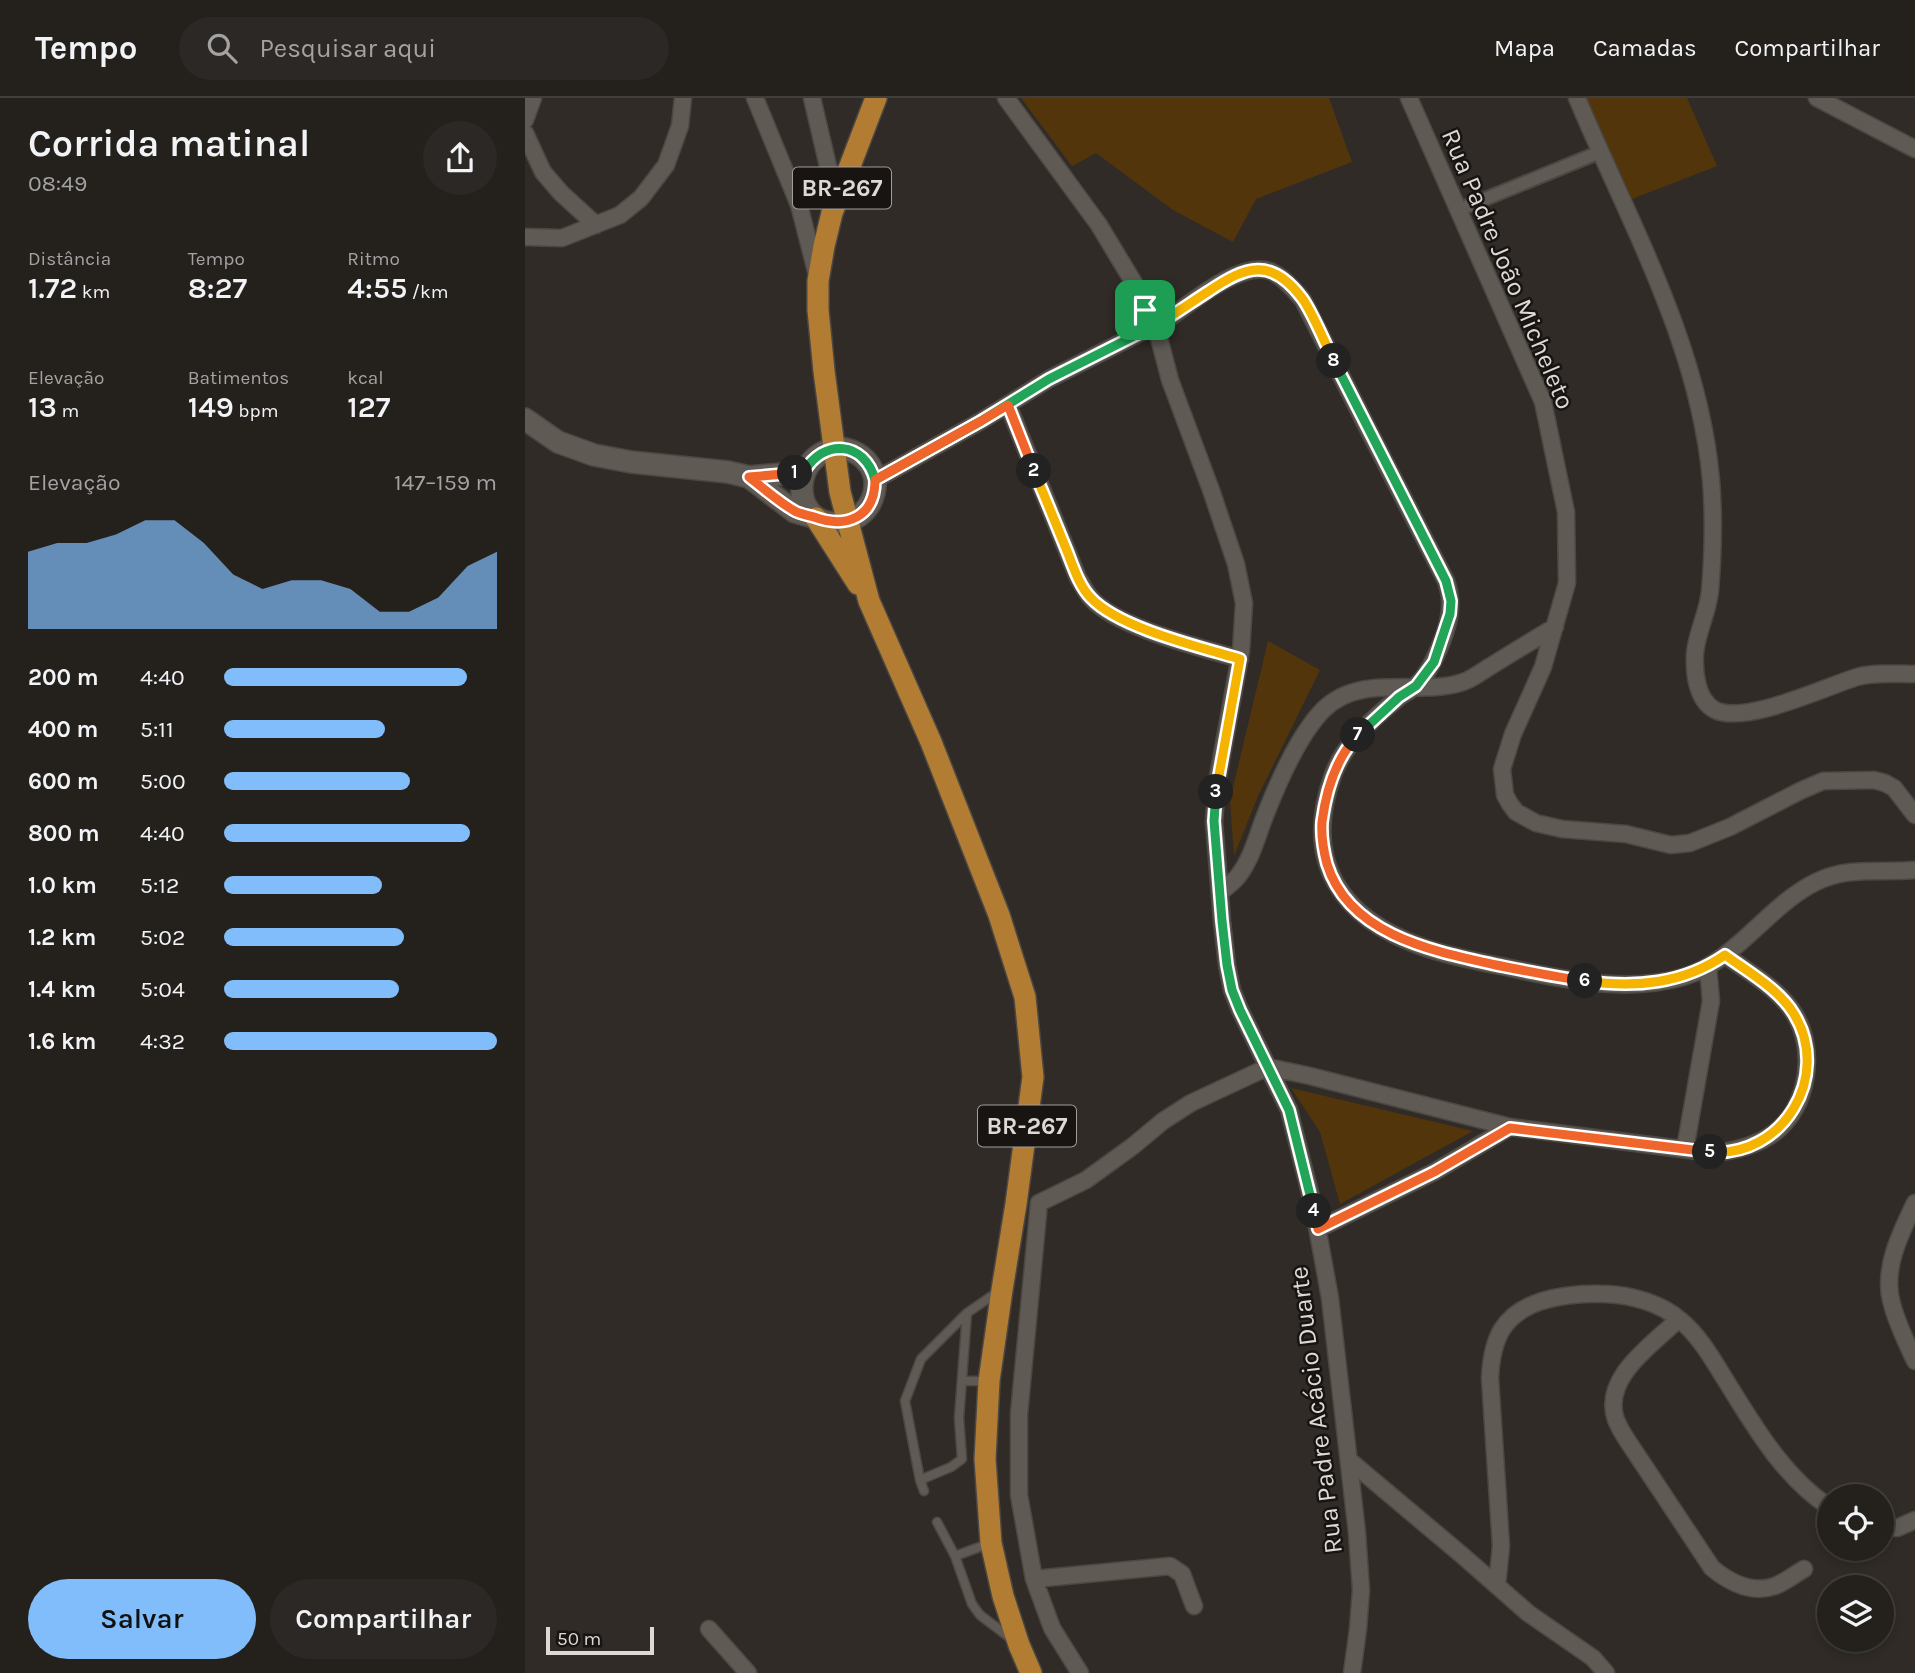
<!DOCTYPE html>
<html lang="pt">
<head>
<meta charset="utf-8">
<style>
  body { margin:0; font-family:Karla,sans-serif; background:#2c2825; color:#f1f3f6; height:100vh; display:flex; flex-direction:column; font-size:26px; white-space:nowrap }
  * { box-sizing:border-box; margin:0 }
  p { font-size:23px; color:#a3a3a3 }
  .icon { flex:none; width:38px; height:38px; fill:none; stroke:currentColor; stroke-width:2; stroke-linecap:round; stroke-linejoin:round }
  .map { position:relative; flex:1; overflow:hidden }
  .details { display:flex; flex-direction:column; background:#24201c; width:525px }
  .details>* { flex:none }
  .fabs { position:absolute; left:1292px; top:1386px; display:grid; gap:14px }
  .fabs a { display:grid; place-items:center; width:77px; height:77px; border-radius:50%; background:#24201c; box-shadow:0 4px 10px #0003,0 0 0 2px #413e3b; font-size:35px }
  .scale { position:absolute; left:21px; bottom:18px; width:108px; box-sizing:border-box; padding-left:7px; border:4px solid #dcd9d6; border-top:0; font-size:19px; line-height:24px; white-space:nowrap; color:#dcd9d6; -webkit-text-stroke:5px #171412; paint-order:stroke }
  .pin { position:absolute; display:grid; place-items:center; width:60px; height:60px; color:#fff; margin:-30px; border-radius:14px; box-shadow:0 4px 10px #0006 }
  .km { position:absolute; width:35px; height:35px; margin:-18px; border-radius:50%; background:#222; color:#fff; font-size:19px; line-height:35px; text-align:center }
  .round { display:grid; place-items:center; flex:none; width:74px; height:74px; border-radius:37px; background:#2c2825 }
  .overview { display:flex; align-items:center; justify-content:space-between; height:119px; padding:0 28px }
  h1 { font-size:38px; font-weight:600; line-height:52px }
  .metrics { display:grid; grid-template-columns:repeat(3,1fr); gap:10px; height:119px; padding:7px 28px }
  .metrics div { display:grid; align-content:center }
  .metrics b { font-size:30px; font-weight:600 }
  .metrics small { font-size:19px; font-weight:400 }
  .metrics p { font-size:19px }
  .chart { height:196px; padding:14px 28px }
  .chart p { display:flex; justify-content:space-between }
  .chart svg { width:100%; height:126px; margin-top:7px; fill:#80bdfa; opacity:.7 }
  .cta { display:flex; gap:14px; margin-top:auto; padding:14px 28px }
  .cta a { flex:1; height:80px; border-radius:42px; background:#80bdfa; color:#111; font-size:28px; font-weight:600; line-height:80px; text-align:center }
  .cta a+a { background:#2c2825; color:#f1f3f6 }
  ul { padding:0 28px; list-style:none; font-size:23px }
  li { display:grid; grid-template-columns:112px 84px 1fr; align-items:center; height:52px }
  li i { height:18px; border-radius:9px; background:#80bdfa }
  header { display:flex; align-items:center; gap:42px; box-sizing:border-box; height:98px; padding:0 35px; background:#24201c; border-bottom:2px solid #413e3b }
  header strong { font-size:33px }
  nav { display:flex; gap:38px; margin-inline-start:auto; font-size:24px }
  .search { width:490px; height:63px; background:#2c2825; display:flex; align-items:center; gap:18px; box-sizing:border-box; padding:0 24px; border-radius:38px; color:#a3a3a3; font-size:26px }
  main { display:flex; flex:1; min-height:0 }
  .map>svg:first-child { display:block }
  .green { fill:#53350b }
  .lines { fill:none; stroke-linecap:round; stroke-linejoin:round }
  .service-casing { stroke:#4b4743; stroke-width:11 }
  .pedestrian-casing { stroke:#4b4743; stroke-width:16 }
  .minor-casing { stroke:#4b4743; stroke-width:19 }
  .tertiary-casing { stroke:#4b4743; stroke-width:24 }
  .trunk-casing { stroke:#4b4743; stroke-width:24 }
  .service { stroke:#5f5a54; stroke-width:8 }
  .pedestrian { stroke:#5f5a54; stroke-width:12 }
  .minor { stroke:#5f5a54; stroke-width:16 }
  .tertiary { stroke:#5f5a54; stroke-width:21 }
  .trunk { stroke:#b27c32; stroke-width:21 }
  .split-1-casing { stroke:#fff; stroke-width:14 }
  .split-2-casing { stroke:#fff; stroke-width:14 }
  .split-3-casing { stroke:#fff; stroke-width:14 }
  .split-4-casing { stroke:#fff; stroke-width:14 }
  .split-5-casing { stroke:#fff; stroke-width:14 }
  .split-6-casing { stroke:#fff; stroke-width:14 }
  .split-7-casing { stroke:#fff; stroke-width:14 }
  .split-8-casing { stroke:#fff; stroke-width:14 }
  .split-9-casing { stroke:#fff; stroke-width:14 }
  .split-1 { stroke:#22a559; stroke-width:9 }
  .split-2 { stroke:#f0652b; stroke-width:9 }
  .split-3 { stroke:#f5b400; stroke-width:9 }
  .split-4 { stroke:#22a559; stroke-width:9 }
  .split-5 { stroke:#f0652b; stroke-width:9 }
  .split-6 { stroke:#f5b400; stroke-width:9 }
  .split-7 { stroke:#f0652b; stroke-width:9 }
  .split-8 { stroke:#22a559; stroke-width:9 }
  .split-9 { stroke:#f5b400; stroke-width:9 }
  .labels { text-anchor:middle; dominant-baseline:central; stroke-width:5; stroke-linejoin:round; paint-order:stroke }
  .shield { fill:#171412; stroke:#a19e9b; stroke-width:2 }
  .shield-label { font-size:24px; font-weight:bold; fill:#dcd9d6 }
  .street-label { font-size:26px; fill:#dcd9d6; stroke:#171412 }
</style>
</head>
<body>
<header>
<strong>Tempo</strong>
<div class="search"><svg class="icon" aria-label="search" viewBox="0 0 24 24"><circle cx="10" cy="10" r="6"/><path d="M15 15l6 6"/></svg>Pesquisar aqui</div>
<nav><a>Mapa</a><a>Camadas</a><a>Compartilhar</a></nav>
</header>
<main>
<section class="details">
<div class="overview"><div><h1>Corrida matinal</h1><p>08:49</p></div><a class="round"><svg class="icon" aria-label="share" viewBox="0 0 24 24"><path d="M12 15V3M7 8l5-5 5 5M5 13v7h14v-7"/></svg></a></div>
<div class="metrics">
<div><p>Distância</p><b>1.72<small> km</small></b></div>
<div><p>Tempo</p><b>8:27</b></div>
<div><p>Ritmo</p><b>4:55<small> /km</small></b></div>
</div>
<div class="metrics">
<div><p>Elevação</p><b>13<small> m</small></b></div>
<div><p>Batimentos</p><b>149<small> bpm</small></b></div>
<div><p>kcal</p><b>127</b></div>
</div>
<div class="chart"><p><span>Elevação</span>147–159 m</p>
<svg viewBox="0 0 160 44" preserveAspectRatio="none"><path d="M0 44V17L10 14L20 14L30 11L40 6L50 6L60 14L70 25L80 30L90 27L100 27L110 30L120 38L130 38L140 33L150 22L160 17V44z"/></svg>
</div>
<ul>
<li><b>200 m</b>4:40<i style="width:89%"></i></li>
<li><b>400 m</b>5:11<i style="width:59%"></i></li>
<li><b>600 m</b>5:00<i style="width:68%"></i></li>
<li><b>800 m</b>4:40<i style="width:90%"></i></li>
<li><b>1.0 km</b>5:12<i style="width:58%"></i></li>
<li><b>1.2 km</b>5:02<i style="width:66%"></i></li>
<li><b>1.4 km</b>5:04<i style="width:64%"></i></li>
<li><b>1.6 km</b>4:32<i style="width:100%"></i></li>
</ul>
<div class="cta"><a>Salvar</a><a>Compartilhar</a></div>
</section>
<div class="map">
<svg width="1390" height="1575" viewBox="0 0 1390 1575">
  <rect width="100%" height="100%" fill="#302b26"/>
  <!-- green -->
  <path class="green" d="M496,0H804L827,64L731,101L708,144L648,112L571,55L547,68Z
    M1057,0H1162L1192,68L1107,101Z
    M743,543L795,572L733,698L709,758L705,702Z
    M766,990L948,1033L815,1106L795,1034Z"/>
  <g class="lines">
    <!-- service casing -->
    <g class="service-casing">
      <path id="service" d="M437,1283H461
        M395,1382L380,1303L396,1261L442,1215
        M399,1393L395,1382L426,1369L437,1361L434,1320L442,1215L474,1193
        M412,1424L430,1458L447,1506L455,1517L488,1542
        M430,1458L463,1446"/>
    </g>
    <!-- pedestrian casing -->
    <g class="pedestrian-casing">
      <path id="pedestrian" d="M933,112L1075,54"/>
    </g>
    <!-- minor casing -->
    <g class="minor-casing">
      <path id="minor" d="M230,0L274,107L292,177
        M287,0L303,68L314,99
        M481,0L574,127L624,210
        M884,0L1018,304L1041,414L1042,485L1018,569L988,636L977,671L980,697L985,706L991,714L1011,725L1037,731L1101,736L1146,747L1165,745L1205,729L1275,693L1298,683L1349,682L1360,685L1369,690L1390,717
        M1052,0C1104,124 1174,246 1186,382C1189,418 1188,457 1185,493C1183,514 1172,534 1170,555C1169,573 1171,602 1190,612C1220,627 1300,589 1332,579C1349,574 1372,576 1390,576
        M1292,0L1390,51
        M0,22L8,0
        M0,35L18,74L36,95L71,127
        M0,139L37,140L95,117L116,100L141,67L155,28L158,0
        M643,221C667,204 715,163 745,173C758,178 769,192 778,202L842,329L921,483C923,489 925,497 925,503C927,526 907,575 889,589C884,594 877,596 872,601C846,622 819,646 808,677C777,763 815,820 898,849C926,859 956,864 985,870C1040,882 1103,895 1158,879C1212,863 1242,808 1291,784C1323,768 1356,775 1390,772
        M633,236L645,282L686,392L711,466L719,505L716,553L692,684L689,724L697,823L702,867L707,892L715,912L764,1012L788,1107L805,1200L832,1435L836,1492L833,1531L827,1575
        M483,307L553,480C557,486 560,493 565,499C589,529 677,550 715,561
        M350,382L456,323L524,281L619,233
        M695,795C701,789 709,784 714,777C726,761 731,742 738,723C751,689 773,637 799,611C838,574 893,599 938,584C948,581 957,573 966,568C987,555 1008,542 1030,529
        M1160,1051L1186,903L1183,869
        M1390,1105C1375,1136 1357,1172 1367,1206C1372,1226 1382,1245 1390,1263
        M793,1131L909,1074L985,1029
        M1154,1221C1128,1246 1076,1280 1091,1322C1094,1329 1098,1336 1102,1342L1187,1470C1204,1484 1227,1496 1250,1488C1260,1484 1269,1477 1279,1471
        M825,1363L938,1458L1003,1515L1068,1560L1081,1575
        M1356,1428L1372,1430L1390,1422
        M509,1481L645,1468L657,1476L669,1508
        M972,1487L976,1448L965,1280C967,1241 977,1216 1017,1203C1037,1197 1060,1195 1081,1196C1106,1197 1136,1205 1155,1222C1176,1239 1189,1264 1203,1286C1231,1331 1259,1379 1304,1409
        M184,1531L223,1575
        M555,1575L527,1530L509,1481L494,1397V1316L514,1105L561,1082L608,1048L638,1023L666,1005L743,969L785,978L985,1029L1188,1055C1210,1053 1231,1048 1249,1035C1284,1009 1291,952 1270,917C1255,891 1223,874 1200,857"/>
    </g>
    <!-- tertiary casing -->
    <g class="tertiary-casing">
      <path id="tertiary" d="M0,321L33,344L69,357L106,364L203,374L224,379L279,374
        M316,350C372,360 353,434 302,424C266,417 267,353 316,350Z
        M224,379L270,414L288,419"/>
    </g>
    <!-- trunk casing -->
    <g class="trunk-casing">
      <path id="trunk" d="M351,0L307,115L299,148L293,183V212L299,273L315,394L344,503L406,644L474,817L500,899L508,979L491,1106L477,1192L464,1283L460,1361L466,1445L478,1498L494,1547L506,1575
        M291,420L333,486"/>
    </g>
    <!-- service -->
    <use href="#service" class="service"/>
    <!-- pedestrian -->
    <use href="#pedestrian" class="pedestrian"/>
    <!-- minor -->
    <use href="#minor" class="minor"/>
    <!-- tertiary -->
    <use href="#tertiary" class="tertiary"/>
    <!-- trunk -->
    <use href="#trunk" class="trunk"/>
  </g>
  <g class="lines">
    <!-- split-1 casing -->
    <g class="split-1-casing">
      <path id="split-1" d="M270,375L279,374C298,340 340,343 350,382L456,323L524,281L619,233C614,225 614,219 620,212"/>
    </g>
    <!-- split-2 casing -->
    <g class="split-2-casing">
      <path id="split-2" d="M270,375L224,379C238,390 253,403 268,412C274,416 282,417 289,419C322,431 350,419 350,382L456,323L483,307L509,373"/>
    </g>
    <!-- split-3 casing -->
    <g class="split-3-casing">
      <path id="split-3" d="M509,373C520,399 531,426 542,453C548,468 554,488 566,500C594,530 675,549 715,561L691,694"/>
    </g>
    <!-- split-4 casing -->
    <g class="split-4-casing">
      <path id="split-4" d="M691,694L689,723L697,823L702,867L707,892L715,912L764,1012L789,1113"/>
    </g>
    <!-- split-5 casing -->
    <g class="split-5-casing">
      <path id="split-5" d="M789,1113L793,1131L909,1074L985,1030L1185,1054"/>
    </g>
    <!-- split-6 casing -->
    <g class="split-6-casing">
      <path id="split-6" d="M1060,883C1110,890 1158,886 1200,857C1223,874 1254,891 1269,916C1307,978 1258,1060 1185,1054"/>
    </g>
    <!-- split-7 casing -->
    <g class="split-7-casing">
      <path id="split-7" d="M833,637C811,660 801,693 797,724C796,739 798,751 802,766C824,837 908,853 971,867C1001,873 1030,879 1060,883"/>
    </g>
    <!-- split-8 casing -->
    <g class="split-8-casing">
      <path id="split-8" d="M809,263L921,483L926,503L925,516L909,564L891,588L874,599L833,637"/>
    </g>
    <!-- split-9 casing -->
    <g class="split-9-casing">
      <path id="split-9" d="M620,212C630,206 639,209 643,220C657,211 670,202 684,193C721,168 746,159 777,200C788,215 800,246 809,263"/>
    </g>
    <!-- split-1 -->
    <use href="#split-1" class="split-1"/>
    <!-- split-2 -->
    <use href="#split-2" class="split-2"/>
    <!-- split-3 -->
    <use href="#split-3" class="split-3"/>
    <!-- split-4 -->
    <use href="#split-4" class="split-4"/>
    <!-- split-5 -->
    <use href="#split-5" class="split-5"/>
    <!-- split-6 -->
    <use href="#split-6" class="split-6"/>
    <!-- split-7 -->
    <use href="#split-7" class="split-7"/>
    <!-- split-8 -->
    <use href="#split-8" class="split-8"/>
    <!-- split-9 -->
    <use href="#split-9" class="split-9"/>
  </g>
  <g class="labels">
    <!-- shield labels -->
    <g class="shield">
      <rect x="268" y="69.5" width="98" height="41" rx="5"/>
      <rect x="453" y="1007.5" width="98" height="41" rx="5"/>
    </g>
    <g class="shield-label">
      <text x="317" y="90">BR-267</text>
      <text x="502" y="1028">BR-267</text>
    </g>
    <!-- street labels -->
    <g class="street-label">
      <text transform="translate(983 171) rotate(67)">Rua Padre João Micheleto</text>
      <text transform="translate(791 1312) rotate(-97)">Rua Padre Acácio Duarte</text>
    </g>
  </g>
</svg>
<div class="fabs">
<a><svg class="icon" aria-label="locate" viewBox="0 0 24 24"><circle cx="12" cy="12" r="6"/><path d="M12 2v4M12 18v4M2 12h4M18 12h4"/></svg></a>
<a><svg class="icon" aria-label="layers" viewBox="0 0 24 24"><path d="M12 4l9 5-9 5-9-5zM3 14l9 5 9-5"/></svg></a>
</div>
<div class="scale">50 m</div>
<div class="pin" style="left:620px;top:212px;background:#1e9e55"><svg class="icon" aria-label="arrive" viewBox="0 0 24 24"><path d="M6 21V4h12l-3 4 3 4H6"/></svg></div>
<b class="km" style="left:270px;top:375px">1</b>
<b class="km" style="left:509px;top:373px">2</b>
<b class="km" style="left:691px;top:694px">3</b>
<b class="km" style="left:789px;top:1113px">4</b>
<b class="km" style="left:1185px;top:1054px">5</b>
<b class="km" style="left:1060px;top:883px">6</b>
<b class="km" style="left:833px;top:637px">7</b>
<b class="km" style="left:809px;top:263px">8</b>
</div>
</main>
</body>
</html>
